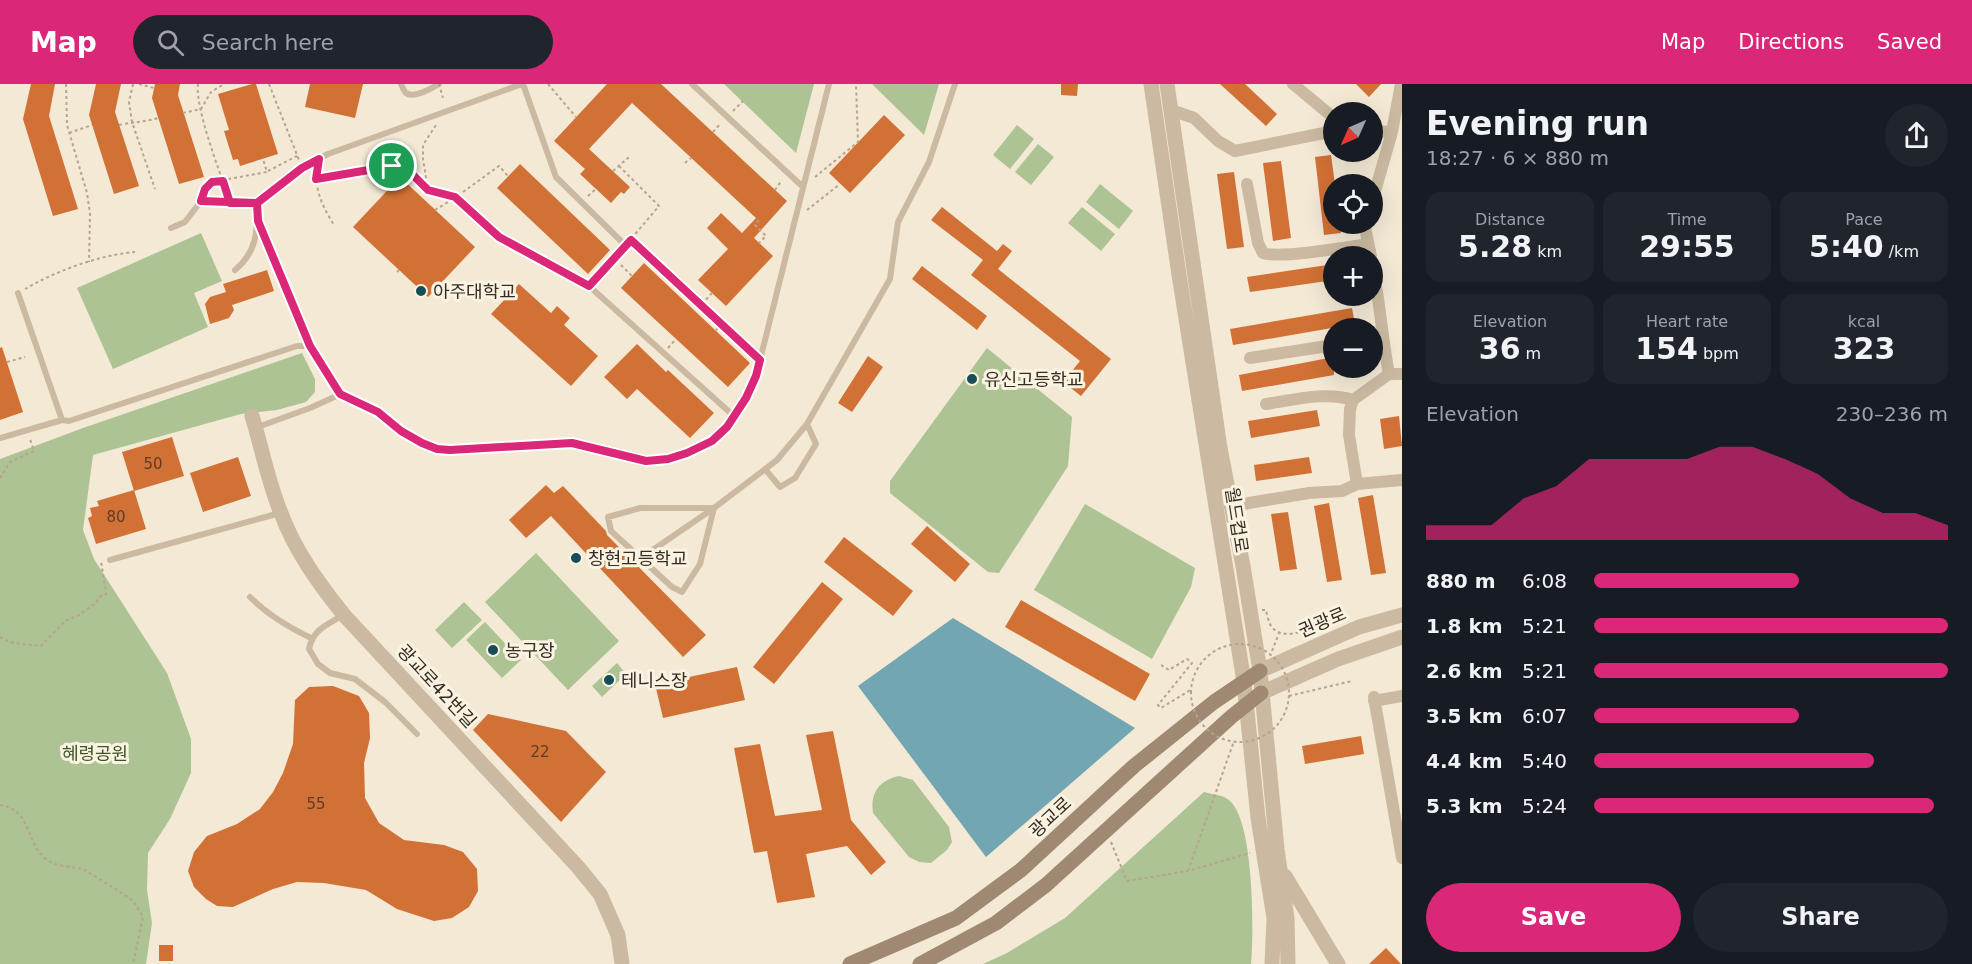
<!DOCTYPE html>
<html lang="en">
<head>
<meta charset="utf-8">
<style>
  body { margin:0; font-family:"DejaVu Sans","Noto Sans KR",sans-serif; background:#20242c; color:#f1f3f6; height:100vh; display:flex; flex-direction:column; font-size:22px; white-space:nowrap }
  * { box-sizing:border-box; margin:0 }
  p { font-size:20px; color:#9ea1a6 }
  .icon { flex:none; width:33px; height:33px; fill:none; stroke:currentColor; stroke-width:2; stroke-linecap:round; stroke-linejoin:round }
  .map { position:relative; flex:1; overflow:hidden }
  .details { display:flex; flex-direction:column; background:#171b24; width:570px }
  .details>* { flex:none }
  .needle { width:39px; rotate:225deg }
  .fabs { position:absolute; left:1323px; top:18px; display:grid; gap:12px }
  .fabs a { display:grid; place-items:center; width:60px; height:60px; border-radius:50%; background:#171b24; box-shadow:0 6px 24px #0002; font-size:30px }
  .pin { position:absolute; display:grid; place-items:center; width:51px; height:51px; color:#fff; margin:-26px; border:3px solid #fff; border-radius:50%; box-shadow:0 2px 6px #0007 }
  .round { display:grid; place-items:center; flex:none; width:63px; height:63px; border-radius:32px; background:#20242c }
  .overview { display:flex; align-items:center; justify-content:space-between; height:102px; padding:0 24px }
  h1 { font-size:33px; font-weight:700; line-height:45px }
  .metrics { display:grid; grid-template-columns:repeat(3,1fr); gap:9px; height:102px; padding:6px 24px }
  .metrics div { display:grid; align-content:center; border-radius:15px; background:#20242c; text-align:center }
  .metrics b { font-size:30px; font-weight:700 }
  .metrics small { font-size:16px; font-weight:400 }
  .metrics p { font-size:16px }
  .chart { height:168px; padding:12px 24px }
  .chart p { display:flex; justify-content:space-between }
  .chart svg { width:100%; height:108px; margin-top:6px; fill:#db2777; opacity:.7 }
  .primary-button { display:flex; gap:12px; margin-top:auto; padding:12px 24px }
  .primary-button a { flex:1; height:69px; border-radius:36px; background:#db2777; color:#fff; font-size:24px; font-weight:700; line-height:69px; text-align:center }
  .primary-button a+a { background:#20242c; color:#f1f3f6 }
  ul { padding:0 24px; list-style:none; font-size:20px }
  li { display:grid; grid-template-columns:96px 72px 1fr; align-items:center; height:45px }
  li i { height:15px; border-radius:8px; background:#db2777 }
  header { display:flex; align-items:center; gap:36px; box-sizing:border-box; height:84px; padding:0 30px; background:#db2777; color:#fff }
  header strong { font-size:28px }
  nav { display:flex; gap:33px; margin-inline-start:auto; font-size:21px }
  .search { width:420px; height:54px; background:#20242c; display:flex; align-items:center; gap:15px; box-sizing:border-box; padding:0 21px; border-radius:33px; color:#9ea1a6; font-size:22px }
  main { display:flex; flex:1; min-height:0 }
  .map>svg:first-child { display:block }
  .green { fill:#adc394 }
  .water { fill:#72a6b2 }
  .building { fill:#d17135 }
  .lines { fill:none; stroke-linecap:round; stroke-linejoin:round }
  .path { stroke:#b7a48b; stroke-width:2; stroke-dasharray:3 3; stroke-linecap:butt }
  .service { stroke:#cbbaa1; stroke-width:6 }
  .minor { stroke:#cbbaa1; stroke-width:12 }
  .tertiary { stroke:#cbbaa1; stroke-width:15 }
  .secondary { stroke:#9f8972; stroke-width:15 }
  .path-bridge { stroke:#b7a48b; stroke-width:2; stroke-dasharray:3 3; stroke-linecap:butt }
  .route-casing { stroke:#fff; stroke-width:12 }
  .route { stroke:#db2777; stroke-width:8 }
  .poi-dot { fill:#174c59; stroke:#faf3e2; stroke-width:2 }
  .labels { text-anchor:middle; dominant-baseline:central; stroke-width:6; stroke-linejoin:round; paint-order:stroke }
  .number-label { font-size:15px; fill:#5c3d28 }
  .poi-label { font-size:18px; fill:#352c24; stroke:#faf3e2; text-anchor:start }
  .street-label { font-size:18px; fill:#352c24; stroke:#faf3e2 }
  .park-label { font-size:18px; fill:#3d5526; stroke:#faf3e2 }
</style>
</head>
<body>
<header>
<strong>Map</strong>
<div class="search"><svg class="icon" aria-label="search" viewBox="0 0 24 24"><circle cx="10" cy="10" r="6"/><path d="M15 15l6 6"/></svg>Search here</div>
<nav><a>Map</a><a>Directions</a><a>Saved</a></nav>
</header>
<main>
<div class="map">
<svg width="1402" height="880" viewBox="0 0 1402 880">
  <rect width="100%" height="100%" fill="#f3e9d5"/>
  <!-- green -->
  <path class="green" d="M724,0H814L796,69Z
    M872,0H939L924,51Z
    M1017,41L1034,55L1010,85L993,71Z
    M1038,60L1054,73L1031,101L1015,88Z
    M1100,100L1133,127L1119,145L1086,118Z
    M1082,123L1115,150L1101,167L1068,139Z
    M201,149L222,197L194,209L208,243L113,285L77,204Z
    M987,264L1072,333L1068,382L999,489L988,488L890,409V397Z
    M302,269L315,295V308L306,318L277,326L241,330L93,371L83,446L94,475L167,589L191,655V689L170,735L148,769L147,806L152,839L146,880H0V375L83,344Z
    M1085,420L1195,484L1191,503L1152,575L1034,506Z
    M536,469L619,557L568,606L485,518Z
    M464,518L482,536L452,564L435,546Z
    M485,538L521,576L502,594L466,556Z
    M617,579L626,590L602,613L592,602Z
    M899,692L913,696L949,743L952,758L947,766L931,779L919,778L909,773L873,729C870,708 880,696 899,692Z
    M1204,708C1211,710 1224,711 1230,717C1254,738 1254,848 1251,880H983L1007,869L1065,834Z"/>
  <!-- water -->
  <path class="water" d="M953,534L1135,644L986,773L858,602Z"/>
  <!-- building -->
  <path class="building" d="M31,0H55L49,32L78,125L53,132L23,35Z
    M96,0H121L115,28L139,102L114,110L89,31Z
    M155,0H180L178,11L204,93L179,100L152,14Z
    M252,0H256L278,70L240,82L238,75L233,76L224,47L229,46L218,10Z
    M310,0H363L355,34L305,23Z
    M607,0H661L787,117L754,154L773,172L726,222L698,196L728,165L707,144L721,129L742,149L756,134L632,19L589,65L630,103L624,110L621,108L611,119L580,90L585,85L554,57Z
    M1061,0H1078L1077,12L1061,11Z
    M1220,0H1245L1277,30L1266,42Z
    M1356,0H1381L1369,13Z
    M884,31L905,51L850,109L829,89Z
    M1331,71L1335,100L1334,140H1339L1341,149L1324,151L1315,73Z
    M1281,77L1291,154L1273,157L1263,79Z
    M520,80L610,166L588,190L497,104Z
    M1234,88L1244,163L1227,165L1217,90Z
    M400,93L475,163L428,213L353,143Z
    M942,123L997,167L1003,160L1012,167L998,185L1111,275L1081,312L1063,298L1080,277L971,191L983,176L931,136Z
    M644,179L750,279L728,303L621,204Z
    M1334,180V196L1250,208L1247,193Z
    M922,182L987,232L977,246L912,195Z
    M267,186L274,207L232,221L234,226L229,234L210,240L205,220L210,213L226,208L223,200Z
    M519,200L551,229L557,222L570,234L564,241L598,272L571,302L491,230Z
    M1352,224L1355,240L1233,261L1230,245Z
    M637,260L666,288L668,286L714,329L690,354L637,305L627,315L604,293Z
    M2,263L23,328L0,336V264Z
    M868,272L883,283L852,328L838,319Z
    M1334,273V291L1242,307L1239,291Z
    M1317,326L1320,342L1251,354L1248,337Z
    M1399,332L1402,362L1384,365L1380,335Z
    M172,353L184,392L134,407L122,368Z
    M238,373L251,412L203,428L190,389Z
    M1309,373L1312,389L1256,397L1254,381Z
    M546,401L554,409L563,402L606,447L607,451L706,551L683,573L551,432L526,454L509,436Z
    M134,406L146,445L96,460L88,434L92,432L90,424L99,422L97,417Z
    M1373,411L1386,489L1371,491L1358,414Z
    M1329,419L1342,496L1327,498L1314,422Z
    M1288,428L1297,485L1280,487L1271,430Z
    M927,442L970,480L955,498L911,460Z
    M844,453L913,507L893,532L824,478Z
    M822,498L843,515L774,600L753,583Z
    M1021,516L1150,590L1135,617L1005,543Z
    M737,583L745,616L663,634L655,600Z
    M333,602L359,612L369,629L370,654L364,679L365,714L379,739L404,756L444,761L463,768L477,785L478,807L469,823L452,834L434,837L397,825L366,806L324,799L297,798L273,805L233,823L217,822L206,815L194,803L188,787L194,768L207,752L237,740L260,725L273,708L283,689L293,660L295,616L309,603Z
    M488,630L566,647L606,688L561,738L473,646Z
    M833,647L851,736L886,778L871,791L847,762L806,770L815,813L777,819L767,767L754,769L734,664L760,660L775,732L822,726L806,651Z
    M1361,652L1364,670L1305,680L1302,662Z
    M159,861H173V877H159Z
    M1386,864L1401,880H1369Z"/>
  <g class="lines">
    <!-- path -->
    <path class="path" d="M66,0L67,41L87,109L90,130L89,178
      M133,0L129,18L132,38L155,105
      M139,0L154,4
      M198,0C195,24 219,85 227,110
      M269,0L299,76
      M548,0L576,33
      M733,27L743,17
      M183,29L201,25L211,8L224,0
      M119,41C133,38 145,38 158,34
      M713,48L721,39
      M69,49L92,41
      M685,79L691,74
      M619,82L659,122L631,155
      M317,86C314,106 324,125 334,141
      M268,87L297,72
      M613,87L629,73
      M815,93L858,58L856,0
      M316,95L392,82L412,90L428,106L447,111
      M428,106L423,75V61L436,41
      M775,106L782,96
      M463,108L499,82L508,92
      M204,109L212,98L267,88L263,75
      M588,112L596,105
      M435,126L448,118
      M807,126L840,100
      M759,136L755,141L766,152L759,159
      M634,159L753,269
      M621,181L632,192
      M397,188L399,186
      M25,205C56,187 99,171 135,168
      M702,220L712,209
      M716,246L722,240
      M668,264L676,255
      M7,278L25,273
      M0,394L10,378L34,367L30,355
      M1262,526H1266C1267,530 1268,536 1270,540C1281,562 1318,541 1335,535
      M0,553C11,561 28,560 41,562L65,537L79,531L96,519L99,513L106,510L101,477
      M1272,567L1279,549
      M1161,581L1169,586L1187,575L1192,579L1158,621L1161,624L1192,605
      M1289,612L1352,597
      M0,721C33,726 24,758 46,775C56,783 70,782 82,785C86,786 130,814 133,817C137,822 140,828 143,833L133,880
      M1111,758L1127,797L1188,787L1250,769
      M1188,787L1234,657"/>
    <!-- service -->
    <path class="service" d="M401,0C402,2 404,7 406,9C414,15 432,4 439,0
      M692,0L803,103
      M455,113L499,153L589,202L626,162L556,93L523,0
      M258,137L310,262L341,310L377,328L401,347L422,359L437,365L450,366L572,359L646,377L668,375L687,369L719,352L735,333L746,314L756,292L829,0
      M171,144L185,138L201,117L257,119L302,84L328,70L522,0
      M235,186C257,168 258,146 257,119
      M589,202L735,333
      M18,209L62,336
      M255,344L310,324L341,310
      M0,354L62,336L69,337L297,262H310
      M765,385L780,403L795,394L816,360L807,340
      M640,424H714L700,480L682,508L672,503L611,447L608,433Z
      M641,474L714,424L777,376L807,340L890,195L898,138L929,78L955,0
      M110,476L280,429
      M250,513C268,531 288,543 311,554
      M343,531C327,541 313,545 309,565L318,580L330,589L355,595L385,618L417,650"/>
    <!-- minor -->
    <path class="minor" d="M1293,0L1334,34
      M1171,26L1194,34L1218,57L1235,67L1334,47
      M1372,47L1392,48
      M1247,100L1258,159L1263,169C1279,175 1348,163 1368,160
      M1372,118L1392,48L1401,0
      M1367,140L1365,144L1371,172
      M1372,180C1380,217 1382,254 1389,290
      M1250,274L1334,261
      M1266,320C1294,316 1326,307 1353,316
      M1357,400L1349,351L1350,325L1353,316L1389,290H1402
      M1231,422L1309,409L1342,407L1357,400L1402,396
      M1374,613L1402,774
      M1374,617L1402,612"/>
    <!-- tertiary -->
    <path class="tertiary" d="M1151,0L1179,191L1244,598L1258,734L1274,834L1272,880
      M1167,0L1220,364L1243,482L1260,587L1277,765L1287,834L1288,880
      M252,332C262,364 268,398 281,429C295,467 319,500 344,531L578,783L600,810L618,851L622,880
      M1260,587L1359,543L1402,531
      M1261,609L1338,575L1402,553
      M1285,792L1338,880"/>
    <!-- secondary -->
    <path class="secondary" d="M850,880L956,834L1021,786L1134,682L1214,618L1260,587
      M920,880L996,839L1046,801L1231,633L1261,609"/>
    <!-- path-bridge -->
    <path class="path-bridge" d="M439,0L443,14
      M1191 609a49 49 0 1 1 98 0a49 49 0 1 1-98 0Z"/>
  </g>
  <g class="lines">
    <!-- route casing -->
    <g class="route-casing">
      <path id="route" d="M392,82L316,95L319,75L302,84L257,119L201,117L205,105L212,98L223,97L230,119H257L258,137L310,262L340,310L378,328L401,347L422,359L437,365L450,366L572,359L646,377L668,375L687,369L712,357L727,343L746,314L756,292L760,276L631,156L589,202L499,153L455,113L428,106L412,90L392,82"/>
    </g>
    <!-- route -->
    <use href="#route" class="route"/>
  </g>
  <!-- markers -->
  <g class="poi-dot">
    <circle cx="421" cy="207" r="6"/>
    <circle cx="972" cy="295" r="6"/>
    <circle cx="576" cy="474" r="6"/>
    <circle cx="493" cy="566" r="6"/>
    <circle cx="609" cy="596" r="6"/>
  </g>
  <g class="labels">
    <!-- number labels -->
    <g class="number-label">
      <text x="153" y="380">50</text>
      <text x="116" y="433">80</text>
      <text x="540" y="668">22</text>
      <text x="316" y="720">55</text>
    </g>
    <!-- poi labels -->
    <g class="poi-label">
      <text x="433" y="207">아주대학교</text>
      <text x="984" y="295">유신고등학교</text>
      <text x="588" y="474">창현고등학교</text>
      <text x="505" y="566">농구장</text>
      <text x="621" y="596">테니스장</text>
    </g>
    <!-- street labels -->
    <g class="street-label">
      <text transform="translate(1237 436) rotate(81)">월드컵로</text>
      <text transform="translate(1322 538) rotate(-23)">권광로</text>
      <text transform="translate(437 602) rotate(47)">광교로42번길</text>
      <text transform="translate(1050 733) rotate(-43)">광교로</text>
    </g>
    <!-- park labels -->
    <g class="park-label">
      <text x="95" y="669">혜령공원</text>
    </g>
  </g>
</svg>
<div class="fabs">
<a><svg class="needle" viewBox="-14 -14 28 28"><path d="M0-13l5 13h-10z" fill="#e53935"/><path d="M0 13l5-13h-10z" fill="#9ea1a6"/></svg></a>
<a><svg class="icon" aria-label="locate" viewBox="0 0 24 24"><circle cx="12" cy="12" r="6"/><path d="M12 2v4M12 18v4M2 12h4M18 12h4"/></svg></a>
<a>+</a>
<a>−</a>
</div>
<div class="pin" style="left:392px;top:82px;background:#1e9e55"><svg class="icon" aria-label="arrive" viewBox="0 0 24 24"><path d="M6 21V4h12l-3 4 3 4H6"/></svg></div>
</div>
<section class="details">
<div class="overview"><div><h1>Evening run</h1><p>18:27 · 6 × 880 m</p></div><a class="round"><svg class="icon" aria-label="share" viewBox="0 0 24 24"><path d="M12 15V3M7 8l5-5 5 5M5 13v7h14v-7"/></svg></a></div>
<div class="metrics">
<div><p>Distance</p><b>5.28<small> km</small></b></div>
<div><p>Time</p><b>29:55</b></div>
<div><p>Pace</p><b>5:40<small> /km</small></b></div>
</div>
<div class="metrics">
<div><p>Elevation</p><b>36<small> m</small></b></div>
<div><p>Heart rate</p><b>154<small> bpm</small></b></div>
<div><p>kcal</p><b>323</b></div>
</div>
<div class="chart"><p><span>Elevation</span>230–236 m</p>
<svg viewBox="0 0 160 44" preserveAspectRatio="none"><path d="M0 44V38L10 38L20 38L30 27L40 22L50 11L60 11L70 11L80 11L90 6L100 6L110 11L120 17L130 27L140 33L150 33L160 38V44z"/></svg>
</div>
<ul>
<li><b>880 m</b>6:08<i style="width:58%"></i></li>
<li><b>1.8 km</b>5:21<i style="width:100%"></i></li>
<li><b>2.6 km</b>5:21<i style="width:100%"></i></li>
<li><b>3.5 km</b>6:07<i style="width:58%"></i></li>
<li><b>4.4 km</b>5:40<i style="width:79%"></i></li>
<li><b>5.3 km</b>5:24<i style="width:96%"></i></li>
</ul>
<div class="primary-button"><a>Save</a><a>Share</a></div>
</section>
</main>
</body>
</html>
